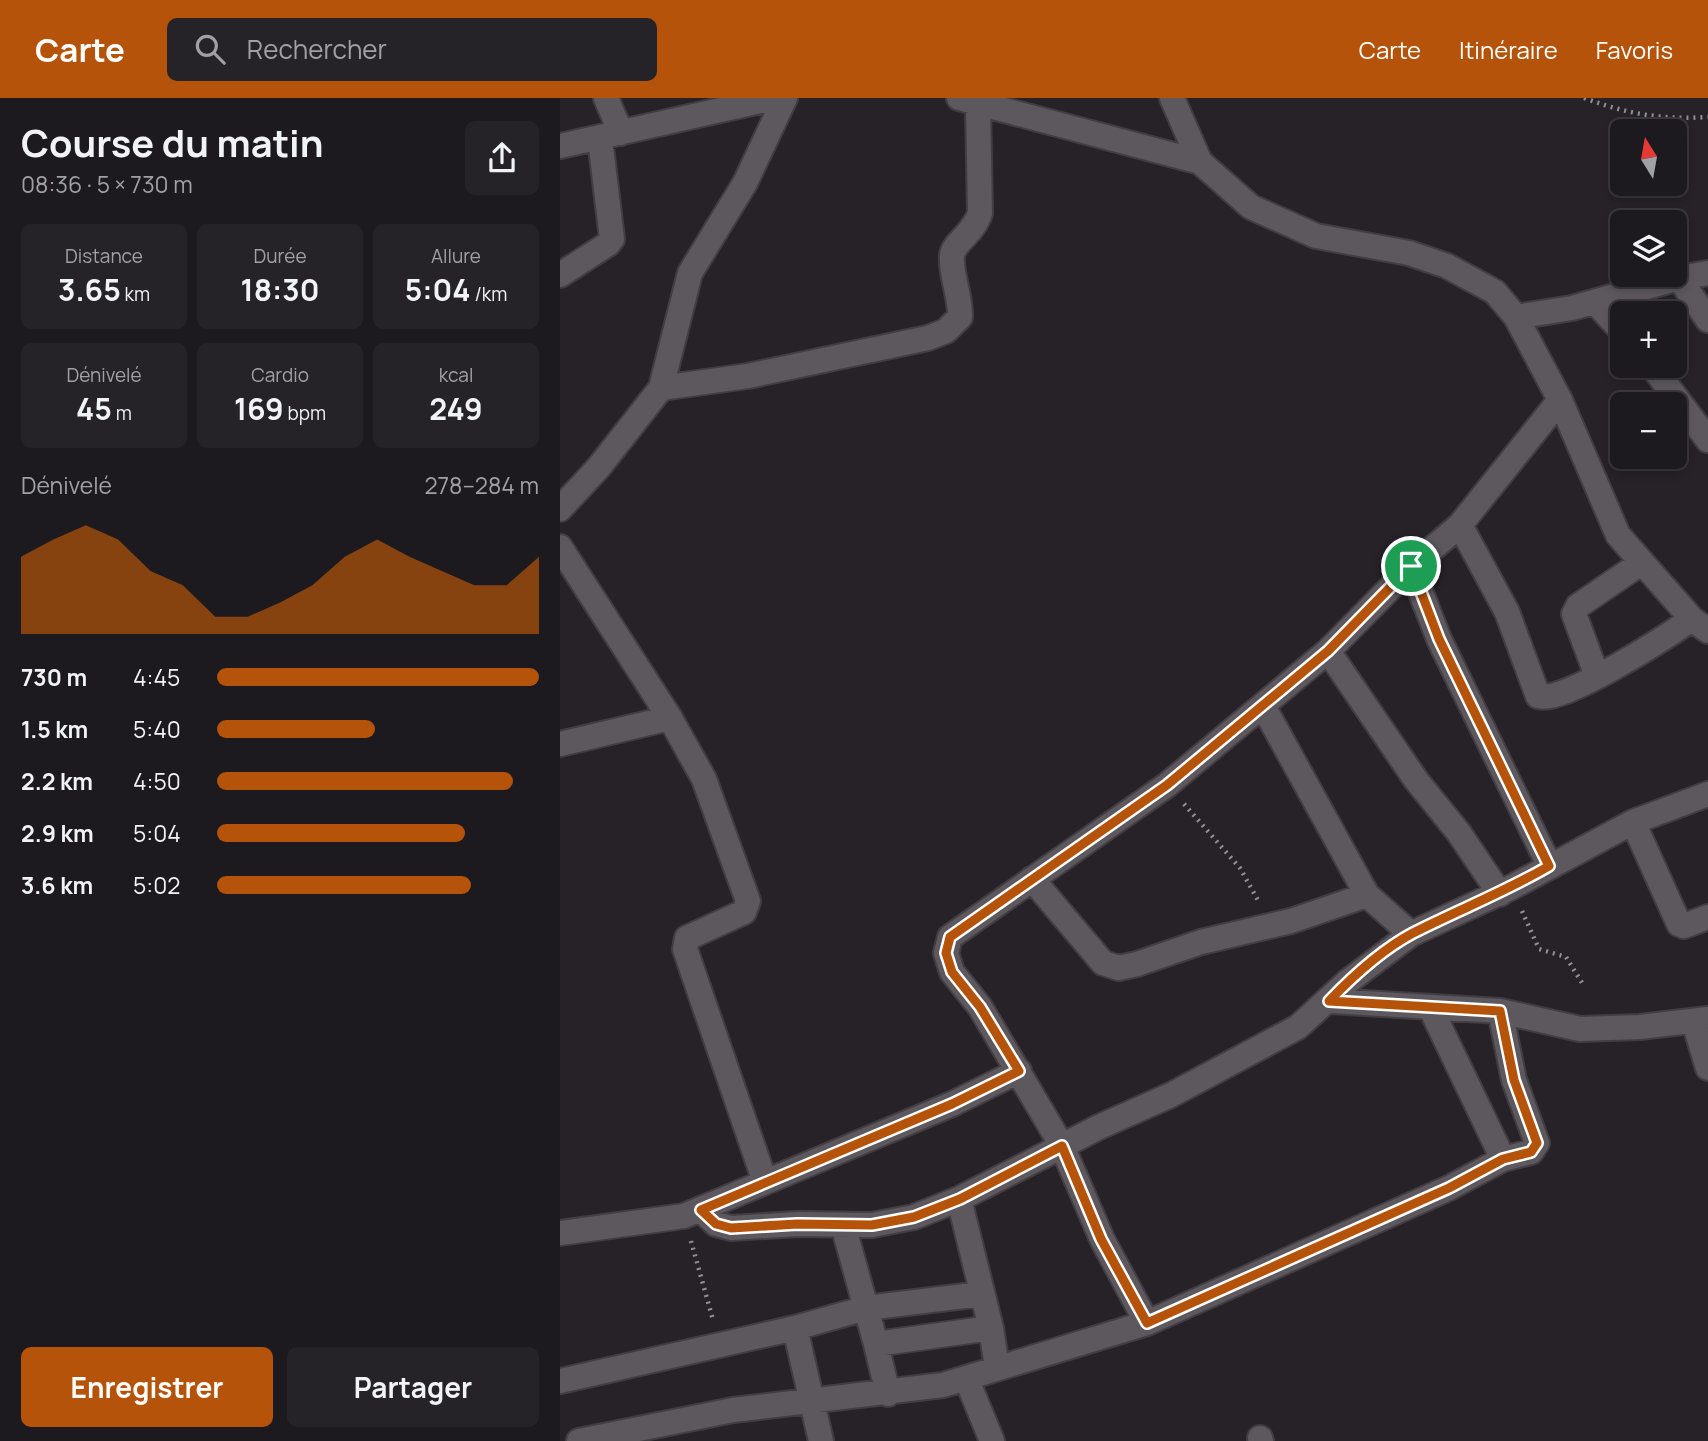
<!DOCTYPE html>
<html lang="fr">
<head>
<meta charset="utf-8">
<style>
  body { margin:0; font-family:Manrope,sans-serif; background:#252327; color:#f1f3f6; height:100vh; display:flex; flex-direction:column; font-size:26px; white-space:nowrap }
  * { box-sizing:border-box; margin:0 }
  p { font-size:23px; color:#a0a1a4 }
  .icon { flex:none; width:38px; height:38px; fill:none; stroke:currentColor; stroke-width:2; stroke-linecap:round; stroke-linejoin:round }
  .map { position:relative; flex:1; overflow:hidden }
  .panel { display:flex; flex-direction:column; background:#1c1a1e; width:560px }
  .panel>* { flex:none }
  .needle { width:46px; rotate:349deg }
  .controls { position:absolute; left:1050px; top:21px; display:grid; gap:14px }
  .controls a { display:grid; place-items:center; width:77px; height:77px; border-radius:10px; background:#1c1a1e; box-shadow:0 4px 10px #0003,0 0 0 2px #3a383c; font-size:35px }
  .pin { position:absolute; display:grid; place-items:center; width:60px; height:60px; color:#fff; margin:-30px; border:4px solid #fff; border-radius:50%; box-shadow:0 2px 7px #0007 }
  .round { display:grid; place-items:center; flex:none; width:74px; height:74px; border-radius:10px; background:#252327 }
  .summary { display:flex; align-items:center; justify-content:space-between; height:119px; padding:0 21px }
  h1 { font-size:38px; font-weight:700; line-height:52px }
  .metrics { display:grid; grid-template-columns:repeat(3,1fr); gap:10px; height:119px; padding:7px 21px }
  .metrics div { display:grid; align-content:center; border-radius:10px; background:#252327; text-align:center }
  .metrics b { font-size:30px; font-weight:700 }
  .metrics small { font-size:19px; font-weight:400 }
  .metrics p { font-size:19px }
  .chart { height:196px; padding:14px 21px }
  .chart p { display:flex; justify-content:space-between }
  .chart svg { width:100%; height:126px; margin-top:7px; fill:#b45309; opacity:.7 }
  .action { display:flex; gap:14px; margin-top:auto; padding:14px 21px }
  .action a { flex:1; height:80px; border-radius:10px; background:#b45309; color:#fff; font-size:28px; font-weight:700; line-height:80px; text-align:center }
  .action a+a { background:#252327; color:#f1f3f6 }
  ul { padding:0 21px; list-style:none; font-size:23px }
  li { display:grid; grid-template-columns:112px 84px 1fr; align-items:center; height:52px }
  li i { height:18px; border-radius:9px; background:#b45309 }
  header { display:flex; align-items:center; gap:42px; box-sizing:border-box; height:98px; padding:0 35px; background:#b45309; color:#fff }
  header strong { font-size:33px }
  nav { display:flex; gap:38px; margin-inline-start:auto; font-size:24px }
  .search { width:490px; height:63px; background:#252327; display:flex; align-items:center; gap:18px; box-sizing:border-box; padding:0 24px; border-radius:10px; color:#a0a1a4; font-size:26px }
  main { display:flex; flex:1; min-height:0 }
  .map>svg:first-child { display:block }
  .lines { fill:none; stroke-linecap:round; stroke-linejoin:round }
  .minor-casing { stroke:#413e43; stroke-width:28 }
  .path { stroke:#928f94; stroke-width:4.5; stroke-dasharray:2 5; stroke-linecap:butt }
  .minor { stroke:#5c585e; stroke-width:24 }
  .route-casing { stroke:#fff; stroke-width:14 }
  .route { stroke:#b45309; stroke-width:9 }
</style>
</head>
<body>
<header>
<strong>Carte</strong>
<div class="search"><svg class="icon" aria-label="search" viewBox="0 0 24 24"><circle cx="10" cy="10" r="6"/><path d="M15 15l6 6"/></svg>Rechercher</div>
<nav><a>Carte</a><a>Itinéraire</a><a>Favoris</a></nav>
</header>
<main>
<section class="panel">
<div class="summary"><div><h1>Course du matin</h1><p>08:36 · 5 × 730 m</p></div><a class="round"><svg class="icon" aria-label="share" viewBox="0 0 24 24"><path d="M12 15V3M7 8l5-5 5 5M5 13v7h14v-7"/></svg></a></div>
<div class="metrics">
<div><p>Distance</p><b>3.65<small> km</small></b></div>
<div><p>Durée</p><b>18:30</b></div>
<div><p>Allure</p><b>5:04<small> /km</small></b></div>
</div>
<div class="metrics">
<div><p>Dénivelé</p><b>45<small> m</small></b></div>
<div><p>Cardio</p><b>169<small> bpm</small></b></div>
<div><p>kcal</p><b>249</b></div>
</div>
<div class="chart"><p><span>Dénivelé</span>278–284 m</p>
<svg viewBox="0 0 160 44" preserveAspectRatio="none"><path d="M0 44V17L10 11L20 6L30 11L40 22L50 27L60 38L70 38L80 33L90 27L100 17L110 11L120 17L130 22L140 27L150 27L160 17V44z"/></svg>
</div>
<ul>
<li><b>730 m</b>4:45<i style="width:100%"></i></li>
<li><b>1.5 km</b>5:40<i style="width:49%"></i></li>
<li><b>2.2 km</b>4:50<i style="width:92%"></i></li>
<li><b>2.9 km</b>5:04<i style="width:77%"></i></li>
<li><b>3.6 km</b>5:02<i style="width:79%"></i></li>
</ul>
<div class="action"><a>Enregistrer</a><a>Partager</a></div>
</section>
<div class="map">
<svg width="1148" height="1343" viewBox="0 0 1148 1343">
  <rect width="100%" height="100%" fill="#262228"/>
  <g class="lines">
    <!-- minor casing -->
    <g class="minor-casing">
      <path id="minor" d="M46,0L61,35
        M399,0L640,64
        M612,0L640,64L691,109L756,138L849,155L887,168L935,194L956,219L1000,302L1058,437L1132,521L1148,533
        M0,48L214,0
        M0,177L48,146L52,141L40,41
        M1119,180L1148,222
        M1035,204L1062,233
        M956,219L1012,210L1119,180L1148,175
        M1092,268L1148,342
        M101,290L188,278L368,240L386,233L400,219C401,199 390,175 392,157C394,144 414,135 420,115L418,6
        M0,411L39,369L101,290L130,175L185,85L225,0
        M900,427L947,514L978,598C1002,607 1109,537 1132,521
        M0,449L110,620L144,681L188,803L184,814L127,840L125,851L205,1084
        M851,469L879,541L989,767
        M768,553L856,682L899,735L940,796
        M1037,578L1014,516L1018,508L1081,465
        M703,608L807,797L851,836
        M0,646L110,620
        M1073,724L1119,826L1124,828L1148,819
        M472,781L543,865L559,870L577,866L641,844L731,823L807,797
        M770,903L940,913L1020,931L1080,929L1148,921
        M871,911L943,1061
        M1134,924L1148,970
        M399,1101L431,1230L437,1269
        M141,1112L156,1126L171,1130L238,1126L312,1127L354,1119L399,1101L539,1029L611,997L738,929L786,885L851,836L952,789L1073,724L1148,696
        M283,1127L316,1246L431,1230
        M0,1135L124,1118L392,1006L459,973
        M587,1225L542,1141L502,1048L420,909L392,874L386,855L390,839L607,687L768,553L851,469L900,427L1000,302
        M235,1230L261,1343
        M316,1246L328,1296
        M407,1282L432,1343
        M0,1283L235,1230L306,1210L421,1196
        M700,1340L701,1343
        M19,1343L173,1312L383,1287L587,1225L889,1090L943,1061L971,1054L977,1045L954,982L940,913"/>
    </g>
    <!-- path -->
    <path class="path" d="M1024,0C1068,16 1101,22 1148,19
      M624,706L680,770L699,804
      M962,813L979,851L1006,859L1024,888
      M131,1143L153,1222"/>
    <!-- minor -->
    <use href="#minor" class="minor"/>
  </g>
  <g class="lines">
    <!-- route casing -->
    <g class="route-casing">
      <path id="route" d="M851,468L879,541L989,768C945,794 898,812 853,835C823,851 793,878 769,903L940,913L954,982L977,1045L971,1054L943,1061L889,1090L587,1225L541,1141L502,1048L400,1101L354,1119L312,1127L237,1126L171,1130L156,1126L141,1112L392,1006L459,973L420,909L392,874L386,855L390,839L607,687L768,553Z"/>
    </g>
    <!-- route -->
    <use href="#route" class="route"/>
  </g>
</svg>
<div class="controls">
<a><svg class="needle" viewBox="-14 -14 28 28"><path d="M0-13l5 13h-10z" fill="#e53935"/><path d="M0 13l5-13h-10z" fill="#a0a1a4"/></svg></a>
<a><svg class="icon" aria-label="layers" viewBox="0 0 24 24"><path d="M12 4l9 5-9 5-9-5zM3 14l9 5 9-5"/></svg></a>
<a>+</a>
<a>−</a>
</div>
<div class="pin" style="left:851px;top:468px;background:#1e9e55"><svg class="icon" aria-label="arrive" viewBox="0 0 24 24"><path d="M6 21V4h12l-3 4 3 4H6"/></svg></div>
</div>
</main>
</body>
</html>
